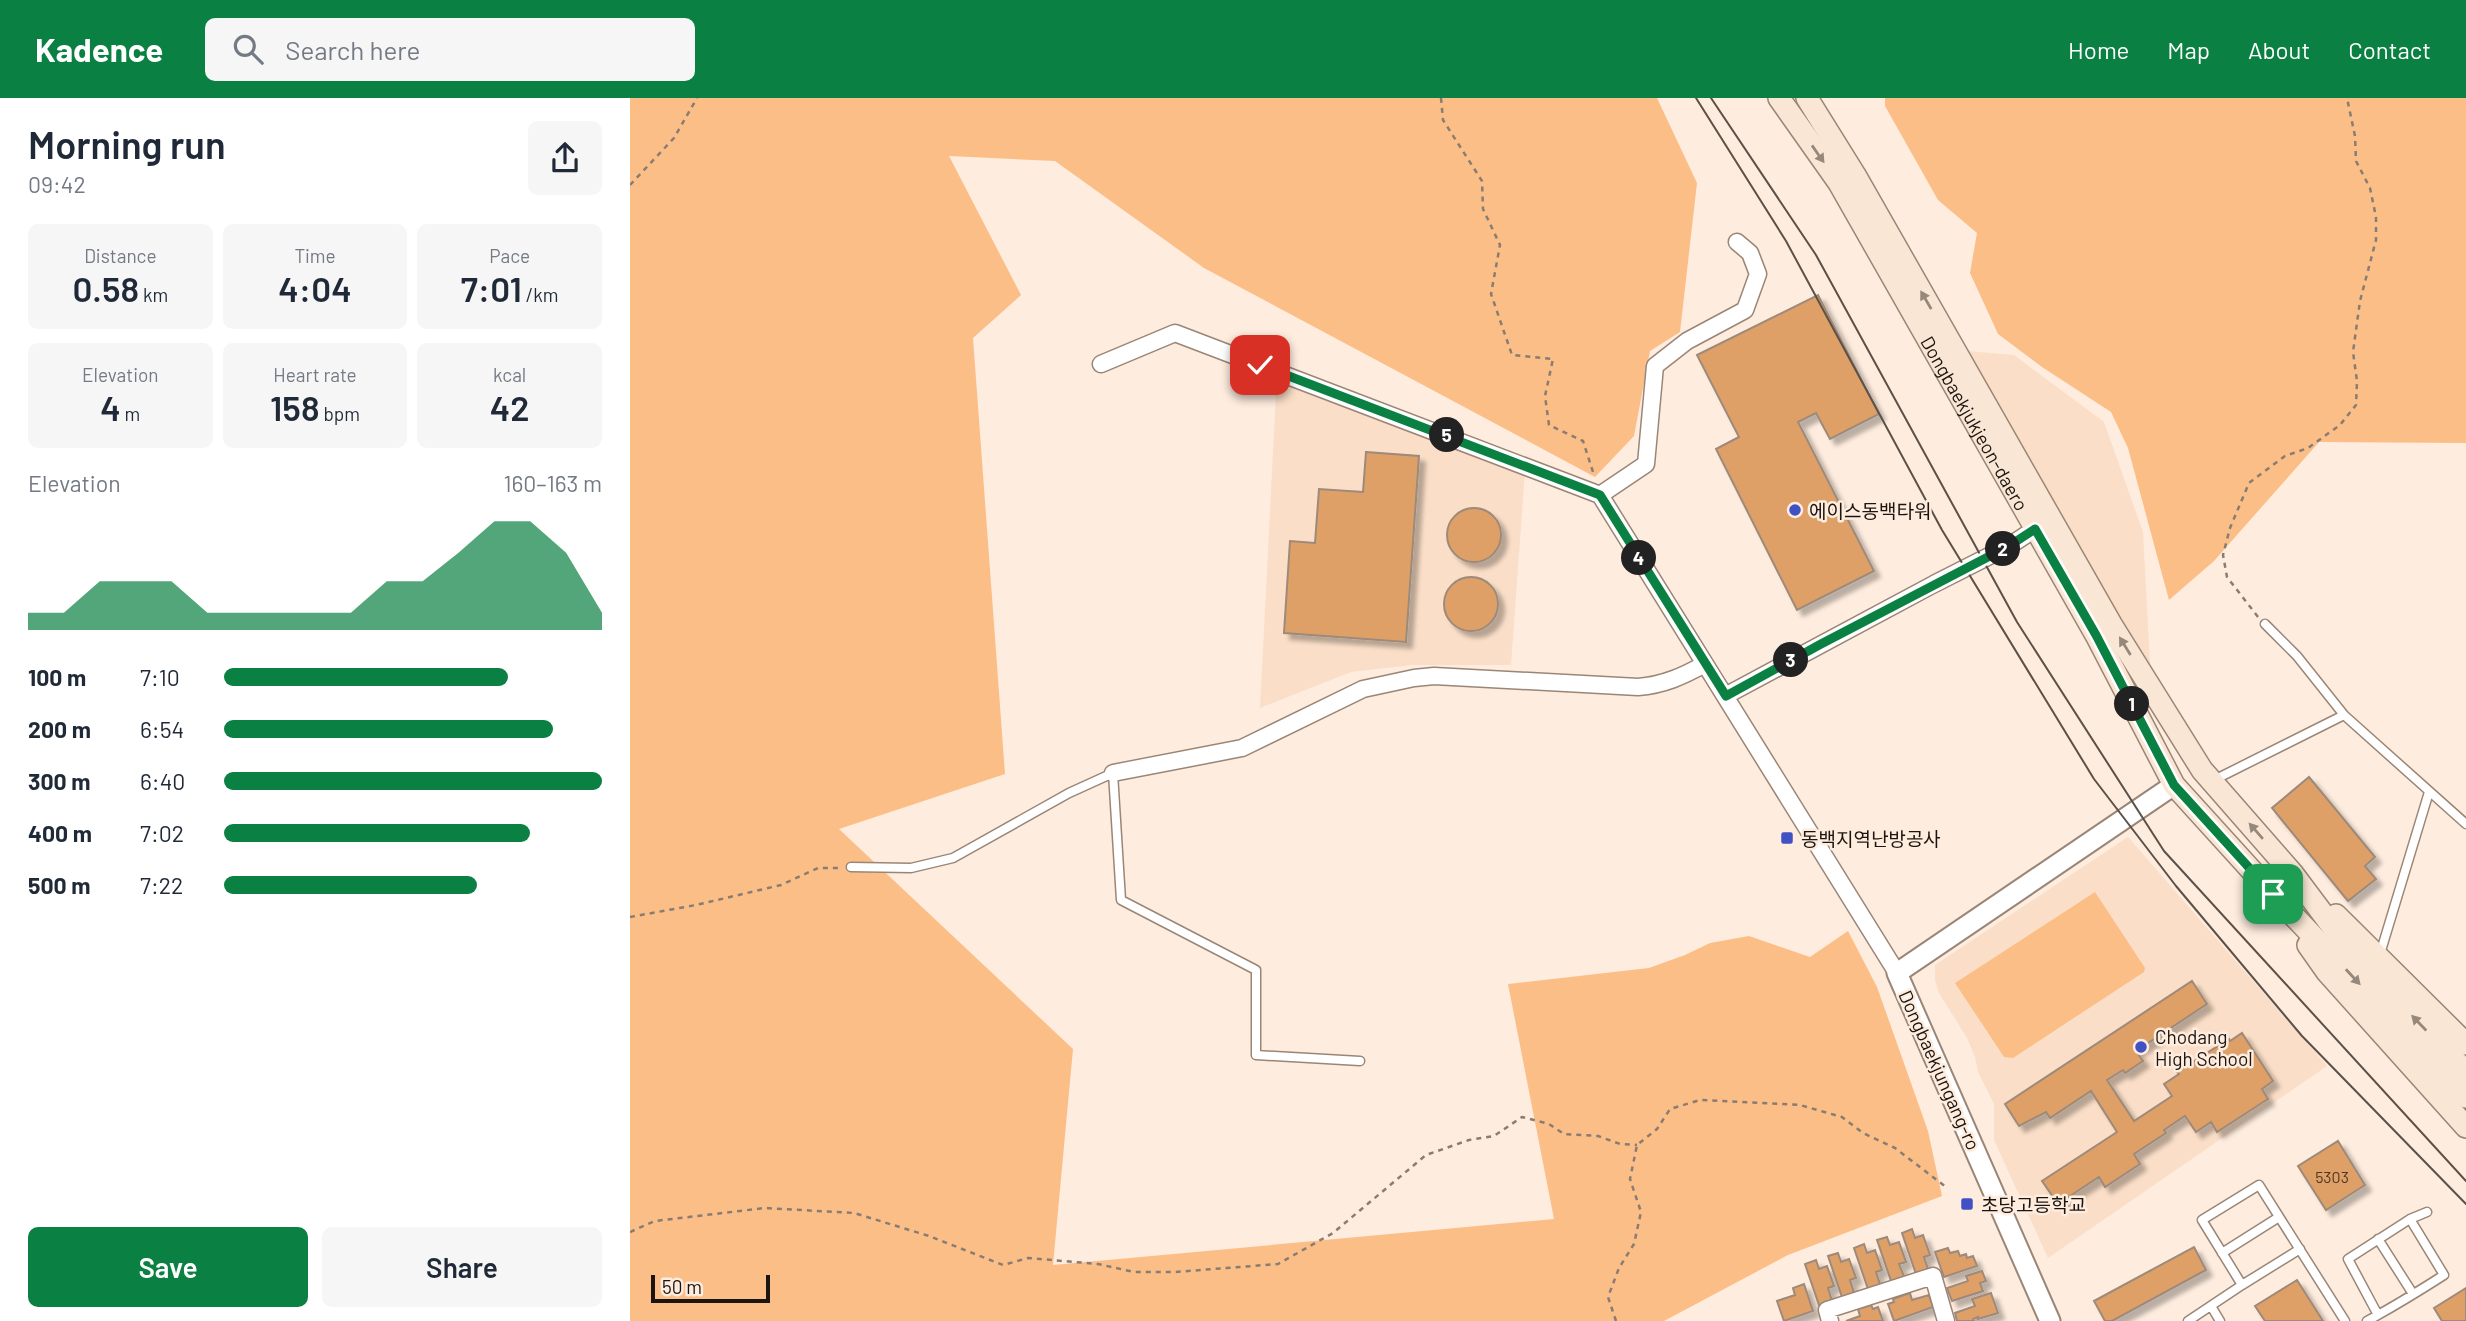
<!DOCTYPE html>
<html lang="en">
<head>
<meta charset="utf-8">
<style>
  body { margin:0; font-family:Barlow,"Noto Sans KR",sans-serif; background:#f6f6f7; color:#1f2937; height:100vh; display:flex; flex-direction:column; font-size:26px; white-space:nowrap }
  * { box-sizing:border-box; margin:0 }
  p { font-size:23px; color:#747a83 }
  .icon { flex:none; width:38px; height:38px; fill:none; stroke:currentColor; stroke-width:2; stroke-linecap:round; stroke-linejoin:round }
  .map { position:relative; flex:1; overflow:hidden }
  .panel { display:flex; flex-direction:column; background:#fff; width:630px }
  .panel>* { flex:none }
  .scale { position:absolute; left:21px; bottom:18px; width:119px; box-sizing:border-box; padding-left:7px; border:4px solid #1c150f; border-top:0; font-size:19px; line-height:24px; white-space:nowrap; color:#1c150f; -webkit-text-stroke:5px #feecde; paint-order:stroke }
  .pin { position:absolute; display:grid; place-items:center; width:60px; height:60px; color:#fff; margin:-30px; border-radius:14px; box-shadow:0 4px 10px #0006 }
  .km { position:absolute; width:35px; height:35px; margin:-18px; border-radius:50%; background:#222; color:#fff; font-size:19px; line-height:35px; text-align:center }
  .round { display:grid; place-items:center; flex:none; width:74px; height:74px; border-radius:10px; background:#f6f6f7 }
  .summary { display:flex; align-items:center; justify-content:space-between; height:119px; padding:0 28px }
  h1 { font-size:38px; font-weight:600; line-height:52px }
  .metrics { display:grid; grid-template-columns:repeat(3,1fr); gap:10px; height:119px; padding:7px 28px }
  .metrics div { display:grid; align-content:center; border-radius:10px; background:#f6f6f7; text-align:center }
  .metrics b { font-size:35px; font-weight:600 }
  .metrics small { font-size:19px; font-weight:400 }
  .metrics p { font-size:19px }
  .chart { height:196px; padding:14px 28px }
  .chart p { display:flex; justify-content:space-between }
  .chart svg { width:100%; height:126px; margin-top:7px; fill:#0b8043; opacity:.7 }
  .primary-button { display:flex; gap:14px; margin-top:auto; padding:14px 28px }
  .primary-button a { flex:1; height:80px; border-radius:10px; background:#0b8043; color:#fff; font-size:28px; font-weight:600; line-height:80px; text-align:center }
  .primary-button a+a { background:#f6f6f7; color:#1f2937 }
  ul { padding:0 28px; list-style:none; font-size:23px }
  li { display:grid; grid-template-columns:112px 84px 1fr; align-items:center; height:52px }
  li i { height:18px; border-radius:9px; background:#0b8043 }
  header { display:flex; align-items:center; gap:42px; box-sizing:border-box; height:98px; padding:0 35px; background:#0b8043; color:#fff }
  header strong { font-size:33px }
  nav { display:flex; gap:38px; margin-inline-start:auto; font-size:24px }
  .search { width:490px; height:63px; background:#f6f6f7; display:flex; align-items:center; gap:18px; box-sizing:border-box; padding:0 24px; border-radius:10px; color:#747a83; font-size:26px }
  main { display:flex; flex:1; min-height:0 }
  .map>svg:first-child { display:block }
  .built { fill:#fadec7 }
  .green { fill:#fcbe87 }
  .building { fill:#dfa068; stroke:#9d8a7a; stroke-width:2; filter:url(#shadow) }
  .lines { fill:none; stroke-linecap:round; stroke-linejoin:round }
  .service-casing { stroke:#9a8676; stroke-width:11 }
  .minor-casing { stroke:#9a8676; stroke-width:19 }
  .tertiary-casing { stroke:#9a8676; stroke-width:23 }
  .secondary-casing { stroke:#9a8676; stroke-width:24 }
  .path { stroke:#897d73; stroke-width:2.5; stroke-dasharray:5 5; stroke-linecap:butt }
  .service { stroke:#fff; stroke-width:8 }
  .minor { stroke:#fff; stroke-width:16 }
  .tertiary { stroke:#fff; stroke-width:19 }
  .secondary { stroke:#f9e6d4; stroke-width:21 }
  .tram { stroke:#5b5149; stroke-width:2 }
  .oneway { fill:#96887b }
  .route-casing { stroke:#fff; stroke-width:14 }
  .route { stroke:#0b8043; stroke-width:9 }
  .poi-dot { fill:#3f51c4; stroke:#feecde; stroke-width:2.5 }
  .labels { text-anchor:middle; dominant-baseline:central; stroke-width:5; stroke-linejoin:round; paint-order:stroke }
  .number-label { font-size:16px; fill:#4d3825 }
  .street-label { font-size:19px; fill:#1c150f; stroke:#feecde }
  .poi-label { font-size:19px; fill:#1c150f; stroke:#feecde; text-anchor:start }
</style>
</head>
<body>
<header>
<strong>Kadence</strong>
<div class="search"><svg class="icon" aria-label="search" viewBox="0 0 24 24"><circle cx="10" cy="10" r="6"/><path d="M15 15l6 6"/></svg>Search here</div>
<nav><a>Home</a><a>Map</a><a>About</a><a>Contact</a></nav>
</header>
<main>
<section class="panel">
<div class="summary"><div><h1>Morning run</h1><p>09:42</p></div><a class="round"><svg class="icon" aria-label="share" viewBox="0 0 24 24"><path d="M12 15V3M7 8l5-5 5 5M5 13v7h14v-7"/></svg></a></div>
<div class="metrics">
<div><p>Distance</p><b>0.58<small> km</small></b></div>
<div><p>Time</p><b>4:04</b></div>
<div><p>Pace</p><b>7:01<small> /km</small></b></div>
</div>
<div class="metrics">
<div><p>Elevation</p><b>4<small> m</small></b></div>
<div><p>Heart rate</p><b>158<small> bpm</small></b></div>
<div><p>kcal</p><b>42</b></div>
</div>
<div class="chart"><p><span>Elevation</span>160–163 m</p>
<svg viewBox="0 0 160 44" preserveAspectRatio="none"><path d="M0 44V38L10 38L20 27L30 27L40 27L50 38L60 38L70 38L80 38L90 38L100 27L110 27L120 17L130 6L140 6L150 17L160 38V44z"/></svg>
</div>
<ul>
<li><b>100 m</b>7:10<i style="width:75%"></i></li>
<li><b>200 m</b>6:54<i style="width:87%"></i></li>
<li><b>300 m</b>6:40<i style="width:100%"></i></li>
<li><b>400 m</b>7:02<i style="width:81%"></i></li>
<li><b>500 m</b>7:22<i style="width:67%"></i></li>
</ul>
<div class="primary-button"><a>Save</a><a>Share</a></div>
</section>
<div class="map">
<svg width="1836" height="1223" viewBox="0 0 1836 1223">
  <defs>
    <filter id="shadow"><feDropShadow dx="6" dy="6" stdDeviation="2" flood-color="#0004"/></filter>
  </defs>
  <rect width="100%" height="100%" fill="#feecde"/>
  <!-- built -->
  <path class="built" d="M1336,253L1384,257L1474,324L1513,434L1520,567L1500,542Z
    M647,276L895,373L881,567H782L721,574L630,610Z
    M1498,739L1697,968L1418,1160L1364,1042V1006L1348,974L1345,959L1337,940L1309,895L1305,882V867Z"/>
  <!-- green -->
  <path class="green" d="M0,0H1027L1067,85L1050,234L1020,253L1004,338L965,379L574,170L425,63L319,58L391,197L343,240L375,676L209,731L443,951L423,1167L924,1121L878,886L1019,870L1055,857L1080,845L1119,838L1180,859L1218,833L1247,889L1298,1033L1312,1098L1158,1157L1034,1223H0Z
    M1255,0H1836V345L1689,344L1584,463L1539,502L1498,350L1481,314L1412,269L1368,236L1340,175L1347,135L1308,102L1255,8Z
    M1465,794L1515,870L1514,874L1383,960L1374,959L1325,885Z"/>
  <!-- building -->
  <path class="building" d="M1188,197L1249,316L1200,341L1186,315L1168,324L1244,473L1167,512L1086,351L1109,339L1067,257Z
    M736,354L789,358L776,544L654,535L660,443L685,445L689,391L733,394Z
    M817 437a27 27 0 1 1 54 0a27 27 0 1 1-54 0Z
    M814 506a27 27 0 1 1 54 0a27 27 0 1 1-54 0Z
    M1679,679L1745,759L1735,768L1746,781L1718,803L1642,710Z
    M1562,883L1577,906L1506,953L1513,963L1495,975L1493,972L1477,982L1504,1023L1542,998L1534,986L1549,976L1547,974L1599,941L1600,943L1612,935L1643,983L1632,991L1638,1001L1587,1034L1581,1024L1566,1034L1555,1018L1534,1032L1536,1035L1504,1056L1510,1066L1475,1089L1469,1079L1428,1106L1412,1083L1487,1034L1461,993L1420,1020L1416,1014L1389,1028L1375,1006Z
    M1708,1043L1735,1087L1696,1112L1668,1068Z
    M1282,1131L1285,1140L1293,1137L1300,1157L1294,1159L1299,1174L1287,1179L1272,1135Z
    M1257,1139L1260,1147L1269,1144L1276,1164L1269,1166L1275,1181L1262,1186L1247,1142Z
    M1234,1146L1237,1155L1245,1152L1252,1172L1246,1174L1251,1189L1239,1194L1224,1150Z
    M1564,1149L1576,1172L1482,1223H1475L1464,1203Z
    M1318,1150L1320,1155L1328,1153L1330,1158L1336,1156L1337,1160L1343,1158L1347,1168L1314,1179L1305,1154Z
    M1208,1155L1211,1164L1219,1161L1226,1180L1220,1182L1225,1198L1213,1202L1198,1158Z
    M1186,1162L1189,1171L1197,1168L1204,1188L1198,1190L1203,1206L1190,1210L1175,1166Z
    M1352,1173L1356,1183L1350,1185L1353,1193L1322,1203L1317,1190L1338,1183L1336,1178Z
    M1667,1182L1693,1223H1635L1625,1208Z
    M1174,1186L1183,1213L1154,1223L1147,1203L1165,1197L1163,1190Z
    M1836,1190V1223H1812L1804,1210Z
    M1280,1195L1282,1202L1299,1197L1303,1209L1264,1223L1258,1206L1264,1204L1263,1201Z
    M1361,1195L1368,1215L1348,1221V1219L1343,1221L1344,1223H1327L1325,1215L1345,1208L1342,1201Z
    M1241,1207L1243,1211L1248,1209L1253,1223H1216L1230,1218L1228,1211Z"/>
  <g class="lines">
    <!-- service casing -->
    <g class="service-casing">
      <path id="service" d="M1635,526L1667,558L1714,617
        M1584,682L1714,617L1836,726
        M221,769L281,770L323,760L439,695L483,675L491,802L626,872V957L730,963
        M1750,856L1799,694
        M1780,1121L1797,1114
        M1748,1141L1783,1196
        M1592,1155L1649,1119
        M1612,1187L1670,1151
        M1581,1208L1590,1223
        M1558,1223L1612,1187L1572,1122L1629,1087L1715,1223
        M1737,1223C1763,1209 1789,1193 1814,1177L1780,1121L1718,1161L1748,1217"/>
    </g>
    <!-- minor casing -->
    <g class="minor-casing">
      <path id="minor" d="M471,266L545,235L970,397L1267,875
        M970,397L1016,366L1025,268L1057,243L1115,212L1128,176L1120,155L1107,144
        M1095,598L1304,486L1379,448L1405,431
        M483,675L612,650L733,591L784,580L804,578L1008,589C1034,587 1053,578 1075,566
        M1200,1223L1197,1212L1303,1178L1316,1223"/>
    </g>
    <!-- tertiary casing -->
    <g class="tertiary-casing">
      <path id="tertiary" d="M1420,1223L1267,875L1544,687"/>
    </g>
    <!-- secondary casing -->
    <g class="secondary-casing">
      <g id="secondary">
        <path id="s1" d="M1149,0L1209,85L1466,537L1544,687L1643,796L1836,999"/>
        <path d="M1177,0L1225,77L1481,526L1572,672L1663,776L1720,852L1836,974"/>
        <path d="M1706,817L1836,946"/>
        <path d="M1678,847L1697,874L1836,1029"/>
      </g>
    </g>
    <!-- path -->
    <path class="path" d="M811,0L813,22L852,83L853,111L870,147L861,196L882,257L923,261L915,298L919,327L953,343L964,377
      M0,87L44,40L67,0
      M1628,519L1597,479L1593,457L1600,430L1619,385L1655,358L1678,350L1710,327L1726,307L1727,283L1723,254L1730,203L1746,142V119L1740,90L1726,63L1725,38L1717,0
      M0,819L66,807L151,787L188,770H210
      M0,1134L25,1123L135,1110L224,1115L299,1138L373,1167L398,1160L468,1166L504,1174H545L648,1166L703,1135L796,1057L839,1042L864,1038L892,1019L919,1026L934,1036L968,1038L990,1046L1007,1047
      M986,1223L978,1199L989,1170L1004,1146L1011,1114L1000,1081L1007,1047L1027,1031L1040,1011L1070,1002L1170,1007L1212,1019L1233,1035L1265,1050L1316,1089"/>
    <!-- service -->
    <use href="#service" class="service"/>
    <!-- minor -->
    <use href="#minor" class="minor"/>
    <!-- tertiary -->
    <use href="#tertiary" class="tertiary"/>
    <!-- secondary -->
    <use href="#secondary" class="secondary"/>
    <!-- tram -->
    <path class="tram" d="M1066,0L1156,143L1312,432L1464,681L1546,788L1672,938L1836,1106
      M1081,0L1186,157L1387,524L1534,753L1836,1083"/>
  </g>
  <!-- one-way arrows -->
  <defs><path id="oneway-solid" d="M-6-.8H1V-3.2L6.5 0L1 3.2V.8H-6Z" transform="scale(1.75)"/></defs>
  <g class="oneway">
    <use href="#oneway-solid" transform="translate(1188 56) rotate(55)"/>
    <use href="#oneway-solid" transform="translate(1296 202) rotate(-120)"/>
    <use href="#oneway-solid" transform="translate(1495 548) rotate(-122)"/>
    <use href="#oneway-solid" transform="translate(1626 733) rotate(-131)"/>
    <use href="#oneway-solid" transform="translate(1723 879) rotate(47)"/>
    <use href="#oneway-solid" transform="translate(1789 925) rotate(-134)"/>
  </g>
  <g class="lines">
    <!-- route casing -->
    <g class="route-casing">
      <path id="route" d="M630,267L970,397L1096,598L1191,546L1379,448L1405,431L1466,537L1544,687L1643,796"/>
    </g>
    <!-- route -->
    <use href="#route" class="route"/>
  </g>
  <!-- markers -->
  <g class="poi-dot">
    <circle cx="1165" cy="412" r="7"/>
    <rect x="1150" y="733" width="14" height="14" rx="3.5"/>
    <circle cx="1511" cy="949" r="7"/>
    <rect x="1330" y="1099" width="14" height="14" rx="3.5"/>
  </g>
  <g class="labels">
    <!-- number labels -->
    <g class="number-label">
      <text x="1702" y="1078">5303</text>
    </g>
    <!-- street labels -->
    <g class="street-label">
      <text stroke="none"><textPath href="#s1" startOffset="380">Dongbaekjukjeon-daero</textPath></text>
      <text transform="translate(1310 972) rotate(66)">Dongbaekjungang-ro</text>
    </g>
    <!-- poi labels -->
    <g class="poi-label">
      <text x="1179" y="412">에이스동백타워</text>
      <text x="1171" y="740">동백지역난방공사</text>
      <text x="1525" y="938">Chodang<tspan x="1525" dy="22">High School</tspan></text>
      <text x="1351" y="1106">초당고등학교</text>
    </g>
  </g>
</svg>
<div class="scale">50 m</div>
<div class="pin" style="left:1643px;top:796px;background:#1e9e55"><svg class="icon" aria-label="arrive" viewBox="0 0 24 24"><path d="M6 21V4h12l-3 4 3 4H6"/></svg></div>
<div class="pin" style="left:630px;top:267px;background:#d93025"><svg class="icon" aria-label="check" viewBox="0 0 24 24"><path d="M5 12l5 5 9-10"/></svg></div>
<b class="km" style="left:1502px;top:606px">1</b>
<b class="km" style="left:1373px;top:451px">2</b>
<b class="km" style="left:1161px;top:562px">3</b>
<b class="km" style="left:1009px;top:460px">4</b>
<b class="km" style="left:817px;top:337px">5</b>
</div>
</main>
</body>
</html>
